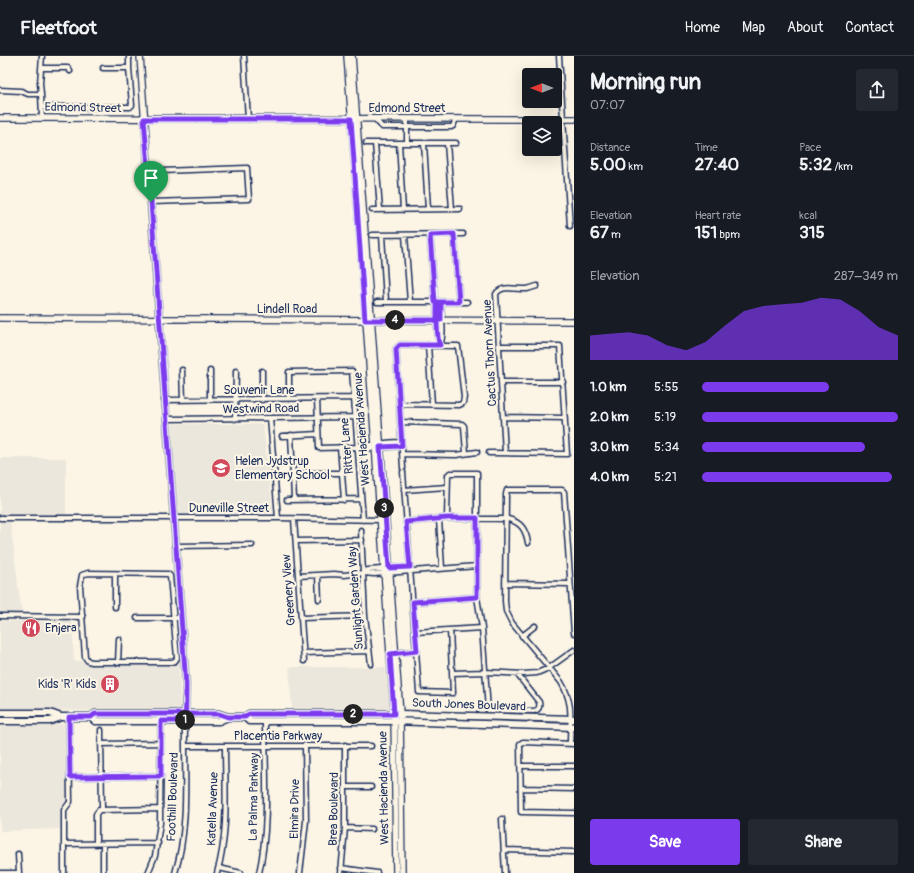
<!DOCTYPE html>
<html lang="en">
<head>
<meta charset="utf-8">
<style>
  body { margin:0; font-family:Pangolin,sans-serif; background:#242831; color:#f1f3f6; height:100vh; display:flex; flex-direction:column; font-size:15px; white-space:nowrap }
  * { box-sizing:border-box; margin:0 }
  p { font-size:13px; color:#9ea1a6 }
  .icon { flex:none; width:22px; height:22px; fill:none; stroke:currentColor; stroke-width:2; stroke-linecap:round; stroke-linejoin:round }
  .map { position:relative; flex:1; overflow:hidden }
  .sheet { display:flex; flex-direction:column; background:#171b24; width:340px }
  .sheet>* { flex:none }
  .needle { width:26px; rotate:270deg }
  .buttons { position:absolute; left:522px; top:12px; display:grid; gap:8px }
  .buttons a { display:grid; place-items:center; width:40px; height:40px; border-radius:4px; background:#171b24; box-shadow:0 4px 16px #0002; font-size:20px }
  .pin { position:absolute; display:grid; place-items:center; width:34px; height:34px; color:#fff; margin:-41px -17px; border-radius:50% 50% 50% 0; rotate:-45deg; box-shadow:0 0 4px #0007 }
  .pin .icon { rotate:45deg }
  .km { position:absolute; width:20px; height:20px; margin:-10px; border-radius:50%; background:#222; color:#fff; font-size:11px; line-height:20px; text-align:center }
  .round { display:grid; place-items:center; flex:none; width:42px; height:42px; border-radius:4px; background:#242831 }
  .head { display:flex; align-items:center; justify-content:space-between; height:68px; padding:0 16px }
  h1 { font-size:22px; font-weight:700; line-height:30px }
  .metrics { display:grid; grid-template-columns:repeat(3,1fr); gap:6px; height:68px; padding:4px 16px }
  .metrics div { display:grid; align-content:center }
  .metrics b { font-size:17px; font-weight:700 }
  .metrics small { font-size:11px; font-weight:400 }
  .metrics p { font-size:11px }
  .chart { height:112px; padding:8px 16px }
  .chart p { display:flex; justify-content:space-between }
  .chart svg { width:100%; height:72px; margin-top:4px; fill:#7c3aed; opacity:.7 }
  .cta { display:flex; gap:8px; margin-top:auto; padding:8px 16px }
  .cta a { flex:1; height:46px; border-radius:4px; background:#7c3aed; color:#fff; font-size:16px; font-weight:700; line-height:46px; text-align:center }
  .cta a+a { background:#242831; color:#f1f3f6 }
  ul { padding:0 16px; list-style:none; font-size:13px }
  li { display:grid; grid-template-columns:64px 48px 1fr; align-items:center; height:30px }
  li i { height:10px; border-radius:5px; background:#7c3aed }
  header { display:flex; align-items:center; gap:24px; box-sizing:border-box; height:56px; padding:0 20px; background:#171b24; border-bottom:1px solid #363941 }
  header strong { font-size:19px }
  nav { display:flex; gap:22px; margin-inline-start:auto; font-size:14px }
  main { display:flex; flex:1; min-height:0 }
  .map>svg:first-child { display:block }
  .built { fill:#ece7dc }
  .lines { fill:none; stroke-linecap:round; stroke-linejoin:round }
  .street-casing { stroke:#1b2f5e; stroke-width:7 }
  .secondary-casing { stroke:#1b2f5e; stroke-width:8 }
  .primary-casing { stroke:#1b2f5e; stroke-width:9 }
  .street { stroke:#fcf5e5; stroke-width:4 }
  .secondary { stroke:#fcf5e5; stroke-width:5.5 }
  .primary { stroke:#fcf5e5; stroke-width:6 }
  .route-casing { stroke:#fff; stroke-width:8 }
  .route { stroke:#7c3aed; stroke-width:5 }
  .labels { text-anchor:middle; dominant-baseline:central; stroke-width:4; stroke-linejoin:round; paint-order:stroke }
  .street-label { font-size:12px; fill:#1b2f5e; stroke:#fcf5e5 }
  .poi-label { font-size:12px; fill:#1b2f5e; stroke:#fcf5e5; text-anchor:start }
</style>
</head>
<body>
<header>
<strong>Fleetfoot</strong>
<nav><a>Home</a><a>Map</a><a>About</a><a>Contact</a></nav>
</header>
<main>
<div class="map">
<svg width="574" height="817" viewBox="0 0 574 817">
  <rect width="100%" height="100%" fill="#fcf5e5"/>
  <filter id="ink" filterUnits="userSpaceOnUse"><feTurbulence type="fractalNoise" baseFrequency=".025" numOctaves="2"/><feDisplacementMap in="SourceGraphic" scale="8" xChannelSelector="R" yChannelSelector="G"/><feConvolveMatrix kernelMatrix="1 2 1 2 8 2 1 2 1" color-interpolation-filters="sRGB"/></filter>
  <g filter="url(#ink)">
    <!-- built -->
    <path class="built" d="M170,368H263L273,457L178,458Z
      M0,402H66V462L10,463L22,560H0Z
      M0,565H72L74,605H179L180,655L0,654Z
      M289,611H386L390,650L389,653L386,654H292Z
      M0,667L67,668V747L61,753V773L0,775Z"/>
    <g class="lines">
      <!-- street casing -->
      <g class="street-casing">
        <path id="street" d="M244,0L248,63
          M559,0L570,170
          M42,12H68L70,15
          M103,12H129V0
          M0,34L21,35L28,38H41L42,62
          M41,38L40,27L42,0
          M42,51H130L132,49L129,12
          M375,63L382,71H451L453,70L456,63
          M366,87H456
          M375,87L380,154
          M399,87L403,154
          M407,87V63
          M424,87L428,153
          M447,87L452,153
          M149,119L161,115L247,112L249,143L151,146
          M372,154L460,153
          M372,179L463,178
          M382,179L386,245
          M405,179L410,246
          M430,179L435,246
          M454,179L459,246
          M377,246H467
          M439,246L441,248C441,261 445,277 440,289
          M439,246L437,248C437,258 436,281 440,289
          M428,289L432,348
          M182,314L183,344
          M501,326H563
          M289,343V316L352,315L363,464
          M317,343L319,392L357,391L361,393L402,390
          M164,344L353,342
          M210,344V315
          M262,344V315
          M399,348L459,349L463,347L464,341L458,290L400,289L396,293L403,412
          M503,361L565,362
          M270,362L278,462
          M167,363L355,361
          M235,363L236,315
          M401,366L462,368L464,370L466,397
          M291,379L294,443
          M282,380L318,378
          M340,391L344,444
          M357,391C362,388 367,389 373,389C383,387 391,386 401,386
          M489,397L567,398L560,290H499
          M505,397L496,238C502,228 518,234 527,233C531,232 534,231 537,230
          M402,398L456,399L477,396
          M403,416L419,636L453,637L450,574
          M293,417H342
          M404,434L447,431
          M287,444L361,443
          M0,462H278L382,464
          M447,462L448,419L450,417H477V541L482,572L488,654L534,655C539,654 540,651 539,646L517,618
          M294,463L304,605
          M439,463L442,512
          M406,466L447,462L508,463C521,466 526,474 528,487
          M361,474L365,560L371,608
          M296,485L362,484
          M175,490L252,489
          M88,517L168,518L170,520L177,602L175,605L172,606H92L88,605L85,601L80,530L82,519Z
          M363,517L368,514L410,511
          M115,518V551
          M298,520L334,518L344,519L363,517L374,518L477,510
          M318,520L319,543
          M505,527L570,528
          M413,546L477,541
          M0,560L83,561
          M137,562H181
          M301,562L365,560
          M415,576L482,572
          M522,580L535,570
          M304,597L369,595
          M394,597L417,595
          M118,607L119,583
          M452,617L485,616L524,618L537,617L549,612L574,594
          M101,674L102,754
          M101,688L161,687
          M570,688C570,663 574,648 561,626L512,567L506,555L505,545L506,438L507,434H562L564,436L574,577
          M574,688L523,686L520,688L521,756L574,757
          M185,690H371
          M521,710H574
          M70,721L161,720
          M345,731H371
          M521,732L574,733
          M502,763L505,817
          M345,772L372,773
          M64,788L158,787
          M96,788V758L99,754L160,753
          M103,788V817
          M505,794L574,796
          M18,798L19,817
          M219,812L241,817
          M341,812L377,817
          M0,817H17
          M64,817V754L70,746L69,661
          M148,817L155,800L160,767L161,665
          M175,817C190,770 184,714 185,665
          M217,817C229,776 225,732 225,690
          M259,817C270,769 265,714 265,665
          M300,817L306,765L305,689
          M341,817L345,772V689"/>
      </g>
      <!-- secondary casing -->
      <g class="secondary-casing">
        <path id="secondary" d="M140,0L186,629L185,665
          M347,0L394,653L396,817
          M352,0L400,658L402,817
          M0,62L574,63
          M0,262L574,265"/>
      </g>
      <!-- primary casing -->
      <g class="primary-casing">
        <path id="primary" d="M0,657H50L61,661
          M91,661L95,665H219L228,661
          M245,661L249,658H400L574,663
          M0,665H50L61,661H91L95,658H219L228,661H245L249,665H390L574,671"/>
      </g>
      <!-- street -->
      <use href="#street" class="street"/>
      <!-- secondary -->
      <use href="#secondary" class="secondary"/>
      <!-- primary -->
      <use href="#primary" class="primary"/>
    </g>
  </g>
  <g class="lines" filter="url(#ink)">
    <!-- route casing -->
    <g class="route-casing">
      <path id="route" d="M151,146L186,629C186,641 186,653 185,665H161V720L70,721L69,661H91L95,658H219L228,661H245L249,658H394L390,598L417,595L413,546L477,541V462H447L406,466L410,511L389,512L380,391L402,390L396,293L400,289H440C436,281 437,258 437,248L439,246H435L430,179L454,178L459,246H439L441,248V264H365L351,63H144L151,146"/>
    </g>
    <!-- route -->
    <use href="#route" class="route"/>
  </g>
  <!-- icons -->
  <defs>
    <g id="school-disc" transform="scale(1)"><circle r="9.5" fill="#d1495b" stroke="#fcf5e5"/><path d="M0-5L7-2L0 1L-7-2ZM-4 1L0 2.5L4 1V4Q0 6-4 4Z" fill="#fff"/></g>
    <g id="restaurant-disc" transform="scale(1)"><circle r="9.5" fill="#d1495b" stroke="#fcf5e5"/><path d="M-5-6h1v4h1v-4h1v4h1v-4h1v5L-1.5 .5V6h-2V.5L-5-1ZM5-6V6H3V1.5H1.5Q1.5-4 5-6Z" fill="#fff"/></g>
    <g id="building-disc" transform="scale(1)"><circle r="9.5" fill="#d1495b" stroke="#fcf5e5"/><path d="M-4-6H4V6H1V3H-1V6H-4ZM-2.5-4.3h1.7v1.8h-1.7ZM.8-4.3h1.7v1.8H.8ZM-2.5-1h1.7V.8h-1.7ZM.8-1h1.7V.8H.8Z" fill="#fff"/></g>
  </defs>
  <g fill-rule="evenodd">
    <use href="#school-disc" x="221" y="412"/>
    <use href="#restaurant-disc" x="31" y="572"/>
    <use href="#building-disc" x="110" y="628"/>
  </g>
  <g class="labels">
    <!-- street labels -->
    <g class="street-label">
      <text transform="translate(83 52) rotate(1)">Edmond Street</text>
      <text x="407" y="52">Edmond Street</text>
      <text x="287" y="253">Lindell Road</text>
      <text transform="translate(490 297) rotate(-93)">Cactus Thorn Avenue</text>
      <text x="259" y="334">Souvenir Lane</text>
      <text transform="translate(261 353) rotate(-1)">Westwind Road</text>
      <text transform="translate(362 373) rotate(-94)">West Hacienda Avenue</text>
      <text transform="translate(347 390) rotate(-95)">Ritter Lane</text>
      <text x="229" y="452">Duneville Street</text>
      <text transform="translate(289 534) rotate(-94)">Greenery View</text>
      <text transform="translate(356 542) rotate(-94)">Sunlight Garden Way</text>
      <text transform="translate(469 649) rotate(2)">South Jones Boulevard</text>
      <text x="278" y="680">Placentia Parkway</text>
      <text transform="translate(384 732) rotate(-91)">West Hacienda Avenue</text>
      <text transform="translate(173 741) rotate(-88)">Foothill Boulevard</text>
      <text transform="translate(254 741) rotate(-89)">La Palma Parkway</text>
      <text transform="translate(213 753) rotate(-88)">Katella Avenue</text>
      <text transform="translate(295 753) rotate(-89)">Elmira Drive</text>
      <text transform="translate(334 753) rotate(-89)">Brea Boulevard</text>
    </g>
    <!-- poi labels -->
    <g class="poi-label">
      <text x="235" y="405">Helen Jydstrup<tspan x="235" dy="14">Elementary School</tspan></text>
      <text x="45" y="572">Enjera</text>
      <text x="96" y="628" text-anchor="end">Kids 'R' Kids</text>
    </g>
  </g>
</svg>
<div class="buttons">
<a><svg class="needle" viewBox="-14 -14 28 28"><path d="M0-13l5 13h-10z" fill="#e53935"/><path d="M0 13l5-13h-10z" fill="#9ea1a6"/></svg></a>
<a><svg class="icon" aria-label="layers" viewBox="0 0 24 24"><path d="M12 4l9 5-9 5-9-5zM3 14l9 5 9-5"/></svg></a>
</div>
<div class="pin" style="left:151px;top:146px;background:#1e9e55"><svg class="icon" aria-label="arrive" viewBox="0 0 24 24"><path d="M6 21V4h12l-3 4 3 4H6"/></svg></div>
<b class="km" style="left:185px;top:664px">1</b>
<b class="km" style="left:353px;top:658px">2</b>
<b class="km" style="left:384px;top:452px">3</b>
<b class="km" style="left:395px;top:264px">4</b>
</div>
<section class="sheet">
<div class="head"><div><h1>Morning run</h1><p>07:07</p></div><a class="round"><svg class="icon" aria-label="share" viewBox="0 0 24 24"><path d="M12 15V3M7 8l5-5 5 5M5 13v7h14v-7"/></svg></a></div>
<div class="metrics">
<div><p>Distance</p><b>5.00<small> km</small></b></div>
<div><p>Time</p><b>27:40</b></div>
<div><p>Pace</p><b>5:32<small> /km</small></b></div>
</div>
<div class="metrics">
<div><p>Elevation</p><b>67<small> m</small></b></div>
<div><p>Heart rate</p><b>151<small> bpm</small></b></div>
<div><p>kcal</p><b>315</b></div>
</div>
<div class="chart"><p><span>Elevation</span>287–349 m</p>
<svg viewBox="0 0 160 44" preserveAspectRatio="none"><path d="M0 44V29L10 28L20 27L30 29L40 35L50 38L60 33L70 23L80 14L90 11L100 10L110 9L120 6L130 7L140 14L150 24L160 29V44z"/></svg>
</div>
<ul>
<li><b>1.0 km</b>5:55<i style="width:65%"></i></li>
<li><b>2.0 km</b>5:19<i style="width:100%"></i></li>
<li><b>3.0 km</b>5:34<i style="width:83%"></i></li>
<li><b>4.0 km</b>5:21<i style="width:97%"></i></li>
</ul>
<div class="cta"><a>Save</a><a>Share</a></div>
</section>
</main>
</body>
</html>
